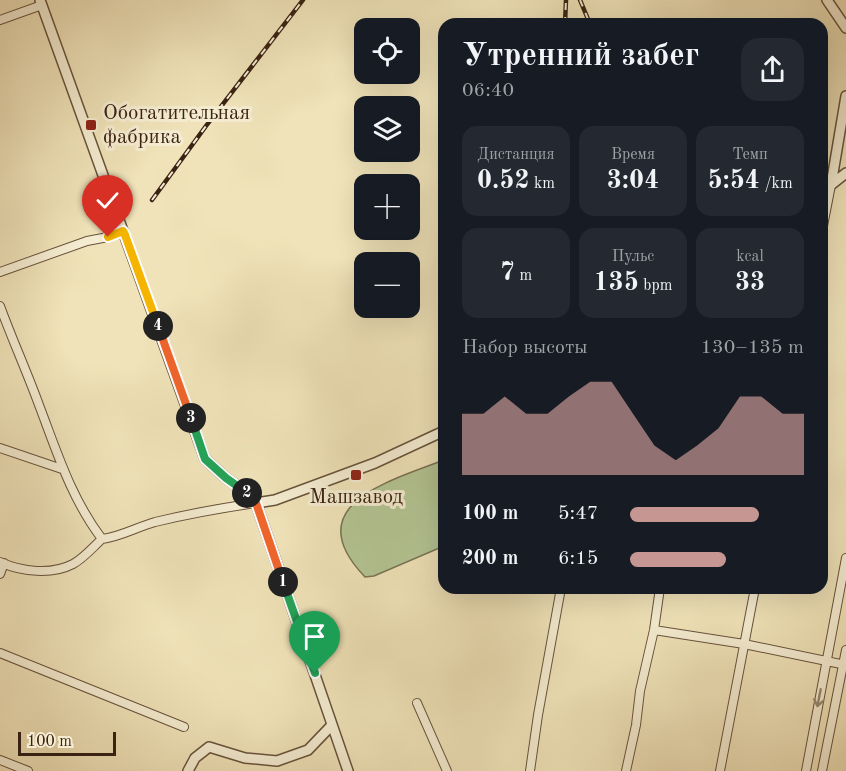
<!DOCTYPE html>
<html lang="ru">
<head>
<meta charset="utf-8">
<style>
  body { margin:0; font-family:"Old Standard TT",serif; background:#242831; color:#f1f3f6; height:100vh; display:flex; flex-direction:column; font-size:22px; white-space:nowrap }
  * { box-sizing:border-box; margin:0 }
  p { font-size:20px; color:#9ea1a6 }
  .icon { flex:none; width:33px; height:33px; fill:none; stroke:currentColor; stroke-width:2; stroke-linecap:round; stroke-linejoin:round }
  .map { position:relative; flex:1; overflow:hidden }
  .details { position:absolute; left:438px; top:18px; width:390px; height:576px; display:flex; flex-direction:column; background:#171b24; border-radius:18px; box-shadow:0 6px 24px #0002 }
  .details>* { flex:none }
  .tools { position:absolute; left:354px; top:18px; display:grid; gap:12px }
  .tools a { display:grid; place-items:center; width:66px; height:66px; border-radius:12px; background:#171b24; box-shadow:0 6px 24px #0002; font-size:30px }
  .scale { position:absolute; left:18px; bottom:15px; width:98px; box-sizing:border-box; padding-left:6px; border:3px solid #3b2313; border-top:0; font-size:16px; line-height:21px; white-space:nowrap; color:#3b2313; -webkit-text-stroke:4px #f5edd2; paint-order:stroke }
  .pin { position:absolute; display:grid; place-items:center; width:51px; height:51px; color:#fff; margin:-62px -26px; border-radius:50% 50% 50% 0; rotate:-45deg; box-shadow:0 0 6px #0007 }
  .pin .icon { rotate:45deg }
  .km { position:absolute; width:30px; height:30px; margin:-15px; border-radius:50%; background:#222; color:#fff; font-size:16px; line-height:30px; text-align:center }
  .round { display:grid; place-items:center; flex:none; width:63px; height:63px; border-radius:18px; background:#242831 }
  .summary { display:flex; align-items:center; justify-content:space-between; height:102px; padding:0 24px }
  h1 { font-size:33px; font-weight:700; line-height:45px }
  .figures { display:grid; grid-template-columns:repeat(3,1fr); gap:9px; height:102px; padding:6px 24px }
  .figures div { display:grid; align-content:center; border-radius:15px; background:#242831; text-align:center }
  .figures b { font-size:26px; font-weight:700 }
  .figures small { font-size:16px; font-weight:400 }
  .figures p { font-size:16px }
  .chart { height:168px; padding:12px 24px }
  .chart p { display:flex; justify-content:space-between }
  .chart svg { width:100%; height:108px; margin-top:6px; fill:#c59692; opacity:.7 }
  ul { padding:0 24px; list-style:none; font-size:20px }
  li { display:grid; grid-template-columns:96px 72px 1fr; align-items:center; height:45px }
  li i { height:15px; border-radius:8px; background:#c59692 }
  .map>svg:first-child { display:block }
  .green { fill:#b4c594; stroke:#787454; stroke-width:1.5 }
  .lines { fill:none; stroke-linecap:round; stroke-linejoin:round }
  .minor-casing { stroke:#68533c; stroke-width:10 }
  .tertiary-casing { stroke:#68533c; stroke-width:12 }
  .minor { stroke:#f5edd2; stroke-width:8 }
  .tertiary { stroke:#f5edd2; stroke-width:9 }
  .rail-casing { stroke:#3b2313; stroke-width:4.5 }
  .rail { stroke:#f5edd2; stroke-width:2; stroke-dasharray:7; stroke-linecap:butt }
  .oneway { stroke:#988872 }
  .split-1-casing { stroke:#fff; stroke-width:12 }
  .split-2-casing { stroke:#fff; stroke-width:12 }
  .split-3-casing { stroke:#fff; stroke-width:12 }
  .split-4-casing { stroke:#fff; stroke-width:12 }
  .split-5-casing { stroke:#fff; stroke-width:12 }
  .split-6-casing { stroke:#fff; stroke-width:12 }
  .split-1 { stroke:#22a559; stroke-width:8 }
  .split-2 { stroke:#f0652b; stroke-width:8 }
  .split-3 { stroke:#22a559; stroke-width:8 }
  .split-4 { stroke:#f0652b; stroke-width:8 }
  .split-5 { stroke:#f5b400; stroke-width:8 }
  .split-6 { stroke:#f5b400; stroke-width:8 }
  .poi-dot { fill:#8f2418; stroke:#f5edd2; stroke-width:2 }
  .labels { text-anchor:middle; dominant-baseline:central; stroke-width:6; stroke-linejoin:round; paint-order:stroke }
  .poi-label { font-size:21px; fill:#3b2313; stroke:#f5edd2; text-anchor:start }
</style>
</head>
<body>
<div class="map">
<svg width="846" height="771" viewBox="0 0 846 771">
  <rect width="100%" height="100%" fill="#f0e3b9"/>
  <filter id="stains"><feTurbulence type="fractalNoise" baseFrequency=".00333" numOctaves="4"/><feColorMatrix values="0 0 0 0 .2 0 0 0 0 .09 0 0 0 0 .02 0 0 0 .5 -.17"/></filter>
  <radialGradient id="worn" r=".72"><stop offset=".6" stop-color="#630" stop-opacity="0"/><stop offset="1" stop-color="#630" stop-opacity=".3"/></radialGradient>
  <!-- green -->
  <path class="green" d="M444,460V546L374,576L365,577C296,505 390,481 444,460Z"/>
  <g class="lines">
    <!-- minor casing -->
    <g class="minor-casing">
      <path id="minor" d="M0,20L42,5
        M822,231L831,185
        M0,272L87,241L108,237L123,231
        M0,306C12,339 27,372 39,405C57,452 71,498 102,539C120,537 137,527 155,522C188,514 222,508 256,503
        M0,448L62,469
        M0,562C22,572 52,575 73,564C84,558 93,547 102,539
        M0,574L4,563
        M654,630L744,644L846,665
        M0,653L184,727
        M417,703L447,771
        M0,760L28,771
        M530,771L538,715L561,588
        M626,771L636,725L640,691L654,630L660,588
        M720,771L755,588
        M806,771L846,558
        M822,771L846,650"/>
    </g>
    <!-- tertiary casing -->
    <g class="tertiary-casing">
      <path id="tertiary" d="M40,0L205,459L226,478L246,492L256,503L348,771
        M827,0L846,28
        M831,185L846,96
        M822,192L846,173
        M256,503L275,500L375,463L444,431
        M188,771L195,758L209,747L245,758L277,761L308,750L332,725"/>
    </g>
    <!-- minor -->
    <use href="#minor" class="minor"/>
    <!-- tertiary -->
    <use href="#tertiary" class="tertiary"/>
    <!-- rail casing -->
    <g class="rail-casing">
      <path id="rail" d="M580,0L590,24
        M565,24L566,0
        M152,200L206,126L303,0"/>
    </g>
    <!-- rail -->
    <use href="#rail" class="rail"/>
  </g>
  <!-- one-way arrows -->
  <defs><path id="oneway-shaft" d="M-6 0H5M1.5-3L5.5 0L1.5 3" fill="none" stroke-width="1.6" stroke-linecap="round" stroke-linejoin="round" transform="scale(1.5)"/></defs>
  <use class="oneway" href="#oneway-shaft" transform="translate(819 698) rotate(101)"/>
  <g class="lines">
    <!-- split-1 casing -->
    <g class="split-1-casing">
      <path id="split-1" d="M283,582L315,673"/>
    </g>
    <!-- split-2 casing -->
    <g class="split-2-casing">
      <path id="split-2" d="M247,493L256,503L283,582"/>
    </g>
    <!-- split-3 casing -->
    <g class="split-3-casing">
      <path id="split-3" d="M191,418L205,459L226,478L247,493"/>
    </g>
    <!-- split-4 casing -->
    <g class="split-4-casing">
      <path id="split-4" d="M158,326L191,418"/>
    </g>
    <!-- split-5 casing -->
    <g class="split-5-casing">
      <path id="split-5" d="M125,235L158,326"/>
    </g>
    <!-- split-6 casing -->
    <g class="split-6-casing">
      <path id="split-6" d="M108,237L123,231L125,235"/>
    </g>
    <!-- split-1 -->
    <use href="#split-1" class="split-1"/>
    <!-- split-2 -->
    <use href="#split-2" class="split-2"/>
    <!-- split-3 -->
    <use href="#split-3" class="split-3"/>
    <!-- split-4 -->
    <use href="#split-4" class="split-4"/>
    <!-- split-5 -->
    <use href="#split-5" class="split-5"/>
    <!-- split-6 -->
    <use href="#split-6" class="split-6"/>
  </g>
  <!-- markers -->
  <g class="poi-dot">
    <rect x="85" y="119" width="12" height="12" rx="3"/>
    <rect x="350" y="469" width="12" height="12" rx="3"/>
  </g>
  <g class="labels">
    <!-- poi labels -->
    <g class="poi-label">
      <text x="103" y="113">Обогатительная<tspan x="103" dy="24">фабрика</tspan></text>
      <text x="356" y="497" text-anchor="middle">Машзавод</text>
    </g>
  </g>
  <rect width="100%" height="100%" filter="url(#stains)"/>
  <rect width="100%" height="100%" fill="url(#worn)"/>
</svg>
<div class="tools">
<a><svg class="icon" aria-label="locate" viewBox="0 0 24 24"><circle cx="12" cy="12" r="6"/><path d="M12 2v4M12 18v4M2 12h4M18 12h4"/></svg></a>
<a><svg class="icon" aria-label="layers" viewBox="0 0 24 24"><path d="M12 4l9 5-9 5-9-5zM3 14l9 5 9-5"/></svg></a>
<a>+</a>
<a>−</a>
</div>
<div class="scale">100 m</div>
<div class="pin" style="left:315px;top:673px;background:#1e9e55"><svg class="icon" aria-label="arrive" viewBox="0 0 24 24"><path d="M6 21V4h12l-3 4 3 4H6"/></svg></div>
<div class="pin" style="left:108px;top:237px;background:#d93025"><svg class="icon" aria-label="check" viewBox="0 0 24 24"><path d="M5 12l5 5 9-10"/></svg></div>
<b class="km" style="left:283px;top:582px">1</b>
<b class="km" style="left:247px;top:493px">2</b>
<b class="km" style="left:191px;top:418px">3</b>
<b class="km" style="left:158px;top:326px">4</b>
<section class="details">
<div class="summary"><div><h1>Утренний забег</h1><p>06:40</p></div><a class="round"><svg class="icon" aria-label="share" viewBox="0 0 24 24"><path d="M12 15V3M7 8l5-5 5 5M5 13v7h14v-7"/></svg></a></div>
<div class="figures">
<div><p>Дистанция</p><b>0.52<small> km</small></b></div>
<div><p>Время</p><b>3:04</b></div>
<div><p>Темп</p><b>5:54<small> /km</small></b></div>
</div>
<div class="figures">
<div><b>7<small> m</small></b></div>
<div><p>Пульс</p><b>135<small> bpm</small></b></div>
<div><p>kcal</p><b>33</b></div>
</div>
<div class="chart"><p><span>Набор высоты</span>130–135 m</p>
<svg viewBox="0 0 160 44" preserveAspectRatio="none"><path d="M0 44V19L10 19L20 12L30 19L40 19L50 12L60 6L70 6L80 19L90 32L100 38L110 32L120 25L130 12L140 12L150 19L160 19V44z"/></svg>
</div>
<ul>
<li><b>100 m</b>5:47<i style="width:74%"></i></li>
<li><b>200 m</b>6:15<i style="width:55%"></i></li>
</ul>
</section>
</div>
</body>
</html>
